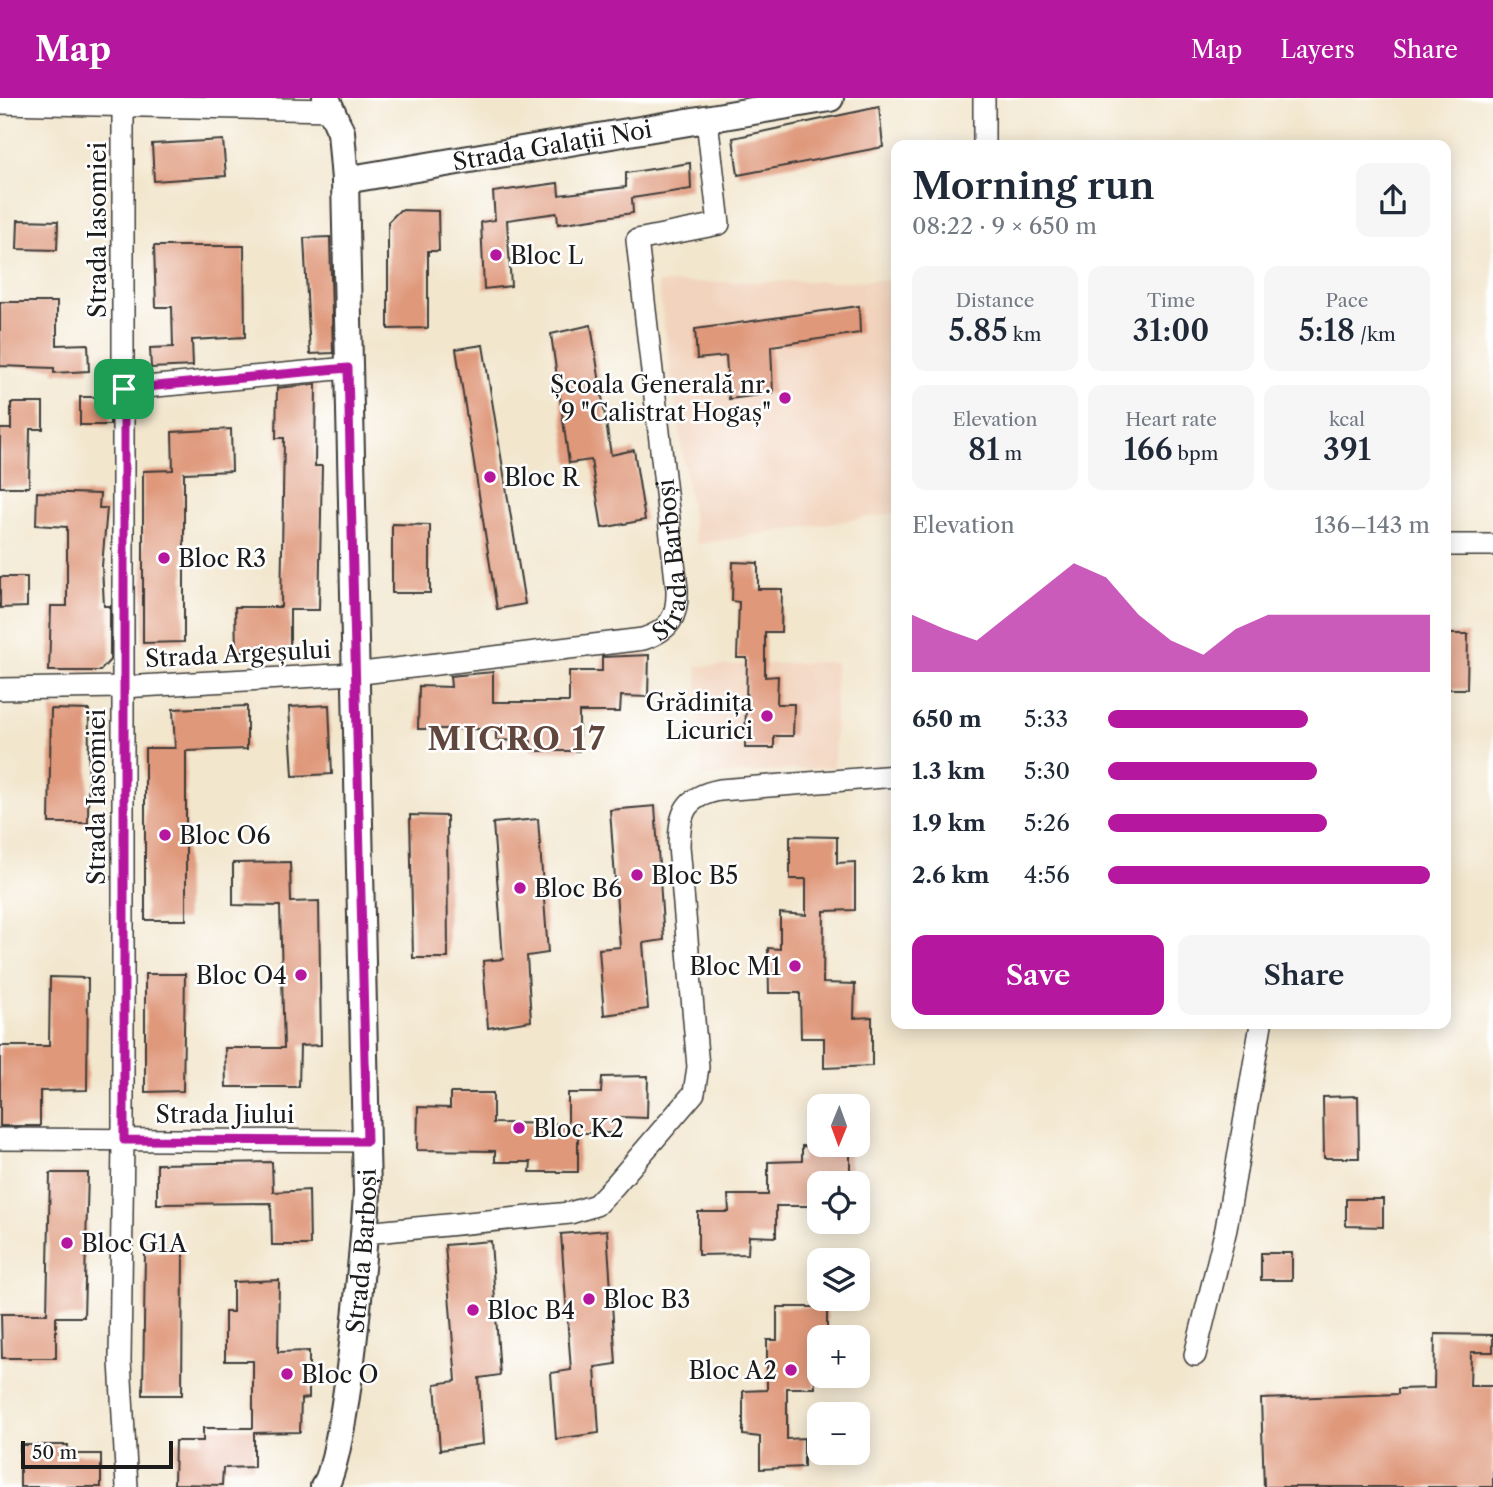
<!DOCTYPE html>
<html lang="en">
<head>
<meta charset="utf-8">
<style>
  body { margin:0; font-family:"Libre Caslon Text",serif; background:#f6f6f7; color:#1f2937; height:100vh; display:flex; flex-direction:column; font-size:26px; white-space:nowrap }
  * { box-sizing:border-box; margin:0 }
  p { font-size:23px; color:#747a83 }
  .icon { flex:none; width:38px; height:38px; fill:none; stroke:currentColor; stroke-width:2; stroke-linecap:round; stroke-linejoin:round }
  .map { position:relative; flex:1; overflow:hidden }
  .drawer { position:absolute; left:891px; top:42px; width:560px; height:889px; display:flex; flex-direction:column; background:#fff; border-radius:14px; box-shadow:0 4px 18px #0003 }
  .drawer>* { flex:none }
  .needle { width:46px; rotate:181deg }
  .buttons { position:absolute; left:807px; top:996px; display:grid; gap:14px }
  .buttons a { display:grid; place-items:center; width:63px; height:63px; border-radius:14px; background:#fff; box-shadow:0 4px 18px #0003; font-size:35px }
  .scale { position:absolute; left:21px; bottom:18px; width:152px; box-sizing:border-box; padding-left:7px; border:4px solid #1c1c1c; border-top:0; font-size:19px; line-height:24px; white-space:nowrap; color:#1c1c1c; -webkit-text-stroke:5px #fff; paint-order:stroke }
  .pin { position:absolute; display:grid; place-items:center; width:60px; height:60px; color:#fff; margin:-30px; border-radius:14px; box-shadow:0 4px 10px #0006 }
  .round { display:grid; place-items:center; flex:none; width:74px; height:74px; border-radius:14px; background:#f6f6f7 }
  .head { display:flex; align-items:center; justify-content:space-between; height:119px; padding:0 21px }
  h1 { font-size:38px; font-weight:600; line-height:52px }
  .stats { display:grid; grid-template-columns:repeat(3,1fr); gap:10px; height:119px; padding:7px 21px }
  .stats div { display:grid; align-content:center; border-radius:14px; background:#f6f6f7; text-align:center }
  .stats b { font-size:30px; font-weight:600 }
  .stats small { font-size:19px; font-weight:400 }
  .stats p { font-size:19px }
  .chart { height:196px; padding:14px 21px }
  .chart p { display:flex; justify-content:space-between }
  .chart svg { width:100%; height:126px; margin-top:7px; fill:#b5179e; opacity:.7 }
  .button { display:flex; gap:14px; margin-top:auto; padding:14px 21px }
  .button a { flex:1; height:80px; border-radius:14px; background:#b5179e; color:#fff; font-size:28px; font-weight:600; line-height:80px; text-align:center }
  .button a+a { background:#f6f6f7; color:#1f2937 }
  ul { padding:0 21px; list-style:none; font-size:23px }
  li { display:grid; grid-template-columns:112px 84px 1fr; align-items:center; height:52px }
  li i { height:18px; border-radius:9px; background:#b5179e }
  header { display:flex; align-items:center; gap:42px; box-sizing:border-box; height:98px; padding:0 35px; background:#b5179e; color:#fff }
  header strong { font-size:33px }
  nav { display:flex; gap:38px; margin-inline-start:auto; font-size:24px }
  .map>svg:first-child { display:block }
  .built { fill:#f2d4be }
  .building { fill:#df987a }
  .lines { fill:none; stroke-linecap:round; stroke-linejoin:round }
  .minor-casing { stroke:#3c3a37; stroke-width:24 }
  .tertiary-casing { stroke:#3c3a37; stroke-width:30 }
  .minor { stroke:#fff; stroke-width:21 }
  .tertiary { stroke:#fff; stroke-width:26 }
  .route-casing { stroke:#fff; stroke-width:14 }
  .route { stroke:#b5179e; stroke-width:9 }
  .poi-dot { fill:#b5179e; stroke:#fff; stroke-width:2.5 }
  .labels { text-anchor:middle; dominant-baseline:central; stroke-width:5; stroke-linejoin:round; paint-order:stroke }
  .street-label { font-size:24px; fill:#1c1c1c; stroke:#fff }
  .poi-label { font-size:24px; fill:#1c1c1c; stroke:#fff; text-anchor:start }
  .district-label { font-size:32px; font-weight:bold; letter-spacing:2px; fill:#60473d; stroke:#fff }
</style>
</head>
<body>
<header>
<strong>Map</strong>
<nav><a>Map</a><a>Layers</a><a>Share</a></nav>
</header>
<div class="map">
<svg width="1493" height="1389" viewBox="0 0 1493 1389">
  <rect width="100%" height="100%" fill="#fff"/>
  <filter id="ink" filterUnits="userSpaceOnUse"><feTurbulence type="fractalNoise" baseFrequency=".0143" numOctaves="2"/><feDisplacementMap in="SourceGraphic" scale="14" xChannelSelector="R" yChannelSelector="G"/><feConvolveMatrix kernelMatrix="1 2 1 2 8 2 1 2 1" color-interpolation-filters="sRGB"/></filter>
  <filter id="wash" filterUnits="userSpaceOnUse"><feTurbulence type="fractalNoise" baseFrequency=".00686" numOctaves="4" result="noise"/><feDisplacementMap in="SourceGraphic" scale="28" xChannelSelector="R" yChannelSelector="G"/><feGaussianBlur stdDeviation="1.57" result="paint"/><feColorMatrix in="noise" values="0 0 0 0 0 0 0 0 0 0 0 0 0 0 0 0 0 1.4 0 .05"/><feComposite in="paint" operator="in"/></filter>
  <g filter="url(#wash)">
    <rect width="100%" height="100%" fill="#f2e6cd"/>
    <!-- built -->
    <path class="built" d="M896,182V415L696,446L658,185Z
      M836,564L834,669L702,678L697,568Z"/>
    <g id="blocks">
      <!-- building -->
      <path class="building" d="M879,9L883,49L738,77L733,40Z
        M223,42L226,78L154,83L152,46Z
        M690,65L691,91L632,100L633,115L558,126L557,115L507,122L511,188L484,191L481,124L495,122L493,94L558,85L559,97L626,89V75Z
        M400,112L438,113L439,153H428V230L388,231V124Z
        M18,122L58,123L57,152L17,151Z
        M330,139L333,255L310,256L304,140Z
        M154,148H244L245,239L192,242L193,268L151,270L150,250L173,249L172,209H156Z
        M0,204H57V247L88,246L89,273L54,275V270L0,268Z
        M859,208L860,235L771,248L773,295L729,301L726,258L697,261L695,231Z
        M591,227L611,357L634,352L645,422L602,430L591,362L569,365L551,236Z
        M483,247L525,506L497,511L456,251Z
        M316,286L315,368H322L319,512H290V553H236L235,509H281L284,340H276L277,290Z
        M80,299H110V327H80Z
        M11,305H43V331H30L29,389H0V331H11Z
        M231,331L232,373L184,375V544L143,545V373L173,372L172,334Z
        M37,394L100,396L99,410H107L102,468L104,508H110V562L100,573H49L51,508H67V429L36,427Z
        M392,426L430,427V495H392Z
        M733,464L758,465V491H782L781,534H765V579L778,578L777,606H794L793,638H774V650H745L747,560H737L739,504L732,503Z
        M0,479H27V509L0,510Z
        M1446,536H1468L1467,591H1446Z
        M649,557L648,599L621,598L620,614H579V653H531V643L496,642V631H418L419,588L451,589L450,578L493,574V604H569V573H602V559Z
        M329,607L332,676L293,678L289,609Z
        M247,608V651L186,653V822H145V650H175L173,611Z
        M51,611L89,612L88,725H49Z
        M655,708L664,842L643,845L648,911L604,917L599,851L620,849L610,712Z
        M410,717L447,718L448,860H413Z
        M538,721L548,855L527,858L531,923L488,930L483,863L503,861L493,725Z
        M790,738L837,739V765L855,764V812L824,813L823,885L855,886L854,920L872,919V968L824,970V940H801L800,895H769L768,850L780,851V815L806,817V781H790Z
        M290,764L291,804L319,803L321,947L300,948L299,989H226L225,950H284L280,808L233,807V765Z
        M145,876H185L183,993L145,994Z
        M50,879L88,880L87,992L40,993V1028H0V948H49Z
        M648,978L647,1020L620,1019V1035H578V1074H530L531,1064H495V1053L417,1052L418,1009L450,1010V995H493V1025L568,1026V995H601L602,979Z
        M1358,998L1359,1060H1324L1323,999Z
        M802,1048L850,1049V1085H819V1108H776V1139L749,1138L748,1156L698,1157V1114H729L728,1097H768V1064L802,1063Z
        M272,1064L273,1094L309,1092L310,1147H272L271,1105L157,1106V1066Z
        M50,1075H88L84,1219H56V1260H2L1,1216H47Z
        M1346,1101H1383V1129L1346,1128Z
        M607,1132L616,1266L595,1269L599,1335L556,1341L551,1275L571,1272L561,1136Z
        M491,1143L500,1277L479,1280L483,1346L440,1352L435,1286L456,1283L445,1147Z
        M183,1153L182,1297H143L145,1154Z
        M1261,1155H1292V1182H1261Z
        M279,1182L278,1254L309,1253V1300L301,1301L300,1334L254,1335V1369L223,1370L222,1387L174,1386L175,1343H203V1330H253V1263H225V1214H233V1184Z
        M777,1209H827V1239H819V1253L814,1252L815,1290H787V1341L804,1340V1369L760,1371V1339L743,1337V1293L767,1292V1242H777Z
        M1435,1236L1493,1237V1254H1471L1470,1288H1493V1389H1264L1261,1301L1398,1296V1291L1434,1290Z
        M20,1347H68V1356H101V1389H20Z"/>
    </g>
  </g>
  <g filter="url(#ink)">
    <use href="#blocks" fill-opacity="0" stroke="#3c3a37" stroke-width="2"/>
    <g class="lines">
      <!-- minor casing -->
      <g class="minor-casing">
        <g id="minor">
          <path d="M0,5L332,12"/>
          <path d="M123,9V1042L120,1263L127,1389"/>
          <path d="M984,47V0"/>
          <path d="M124,291L348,270"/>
          <path d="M1446,447H1493"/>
          <path id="s1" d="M0,591L122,589L354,576L643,541C670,532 678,519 677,491L637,142L719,126L707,22"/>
          <path d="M0,1041L367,1043"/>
          <path d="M365,1135L570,1115L596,1107L615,1087L694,995L698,969L679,748C680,714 684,699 720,692L896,678"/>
          <path d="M1195,1257L1226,1131L1261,926"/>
        </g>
      </g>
      <!-- tertiary casing -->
      <g class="tertiary-casing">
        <g id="tertiary">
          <path id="s2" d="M345,82L830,0"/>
          <path id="s3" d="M324,1389C345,1365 365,1138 367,1094L345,82L341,34L326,0"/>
        </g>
      </g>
      <!-- minor -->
      <use href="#minor" class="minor"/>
      <!-- tertiary -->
      <use href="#tertiary" class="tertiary"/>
    </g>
  </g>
  <g class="lines" filter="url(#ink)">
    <!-- route casing -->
    <g class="route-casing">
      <path id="route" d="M348,270L367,1043L124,1042V291Z"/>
    </g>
    <!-- route -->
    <use href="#route" class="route"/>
  </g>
  <!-- markers -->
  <g class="poi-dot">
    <circle cx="496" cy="157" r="7"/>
    <circle cx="785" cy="300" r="7"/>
    <circle cx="490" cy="379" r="7"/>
    <circle cx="164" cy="460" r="7"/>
    <circle cx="767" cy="618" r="7"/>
    <circle cx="165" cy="737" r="7"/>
    <circle cx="637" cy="777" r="7"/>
    <circle cx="520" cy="790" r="7"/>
    <circle cx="795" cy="868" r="7"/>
    <circle cx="301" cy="877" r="7"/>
    <circle cx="519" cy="1030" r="7"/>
    <circle cx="67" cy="1145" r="7"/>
    <circle cx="589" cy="1201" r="7"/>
    <circle cx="473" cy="1212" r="7"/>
    <circle cx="791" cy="1272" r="7"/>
    <circle cx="287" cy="1276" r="7"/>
  </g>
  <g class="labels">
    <!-- street labels -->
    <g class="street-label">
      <text stroke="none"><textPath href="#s2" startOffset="210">Strada Galații Noi</textPath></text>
      <text transform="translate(97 132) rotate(-90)">Strada Iasomiei</text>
      <text stroke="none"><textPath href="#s1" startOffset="740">Strada Barboși</textPath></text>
      <text transform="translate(238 556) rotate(-3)">Strada Argeșului</text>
      <text transform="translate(96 699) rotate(-90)">Strada Iasomiei</text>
      <text x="225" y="1016">Strada Jiului</text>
      <text stroke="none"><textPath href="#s3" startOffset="240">Strada Barboși</textPath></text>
    </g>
    <!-- poi labels -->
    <g class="poi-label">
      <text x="510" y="157">Bloc L</text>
      <text x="771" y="286" text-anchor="end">Școala Generală nr.<tspan x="771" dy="28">9 "Calistrat Hogaș"</tspan></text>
      <text x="504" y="379">Bloc R</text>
      <text x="178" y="460">Bloc R3</text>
      <text x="753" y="604" text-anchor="end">Grădinița<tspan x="753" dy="28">Licurici</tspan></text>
      <text x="179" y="737">Bloc O6</text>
      <text x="651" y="777">Bloc B5</text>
      <text x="534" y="790">Bloc B6</text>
      <text x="781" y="868" text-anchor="end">Bloc M1</text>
      <text x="287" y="877" text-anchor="end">Bloc O4</text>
      <text x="533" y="1030">Bloc K2</text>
      <text x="81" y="1145">Bloc G1A</text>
      <text x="603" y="1201">Bloc B3</text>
      <text x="487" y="1212">Bloc B4</text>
      <text x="777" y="1272" text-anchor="end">Bloc A2</text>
      <text x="301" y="1276">Bloc O</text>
    </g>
    <!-- district labels -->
    <g class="district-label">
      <text x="517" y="640">MICRO 17</text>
    </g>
  </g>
</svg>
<div class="buttons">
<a><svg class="needle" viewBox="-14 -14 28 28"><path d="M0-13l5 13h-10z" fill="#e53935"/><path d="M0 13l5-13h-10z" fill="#747a83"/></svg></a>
<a><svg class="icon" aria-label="locate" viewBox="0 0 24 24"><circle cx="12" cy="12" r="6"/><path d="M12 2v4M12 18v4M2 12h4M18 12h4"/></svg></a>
<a><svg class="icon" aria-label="layers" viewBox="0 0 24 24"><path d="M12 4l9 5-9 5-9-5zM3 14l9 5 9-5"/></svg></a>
<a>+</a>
<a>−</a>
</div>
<div class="scale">50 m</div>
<div class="pin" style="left:124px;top:291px;background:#1e9e55"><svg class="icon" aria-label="arrive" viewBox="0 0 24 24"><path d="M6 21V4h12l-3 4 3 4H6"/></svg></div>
<section class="drawer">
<div class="head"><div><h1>Morning run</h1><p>08:22 · 9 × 650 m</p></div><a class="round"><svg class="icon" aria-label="share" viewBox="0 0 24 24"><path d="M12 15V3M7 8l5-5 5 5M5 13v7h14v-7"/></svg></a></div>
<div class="stats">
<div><p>Distance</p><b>5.85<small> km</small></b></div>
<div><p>Time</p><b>31:00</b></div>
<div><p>Pace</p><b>5:18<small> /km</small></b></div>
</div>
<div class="stats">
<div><p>Elevation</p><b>81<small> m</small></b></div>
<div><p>Heart rate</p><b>166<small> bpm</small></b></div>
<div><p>kcal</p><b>391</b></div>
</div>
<div class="chart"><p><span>Elevation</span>136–143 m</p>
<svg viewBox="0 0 160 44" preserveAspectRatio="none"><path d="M0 44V24L10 29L20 33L30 24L40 15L50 6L60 11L70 24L80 33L90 38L100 29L110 24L120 24L130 24L140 24L150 24L160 24V44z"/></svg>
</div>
<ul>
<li><b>650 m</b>5:33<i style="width:62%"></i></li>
<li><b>1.3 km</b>5:30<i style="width:65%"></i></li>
<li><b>1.9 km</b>5:26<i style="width:68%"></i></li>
<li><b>2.6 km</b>4:56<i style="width:100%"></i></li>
</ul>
<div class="button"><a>Save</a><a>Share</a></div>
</section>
</div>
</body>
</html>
